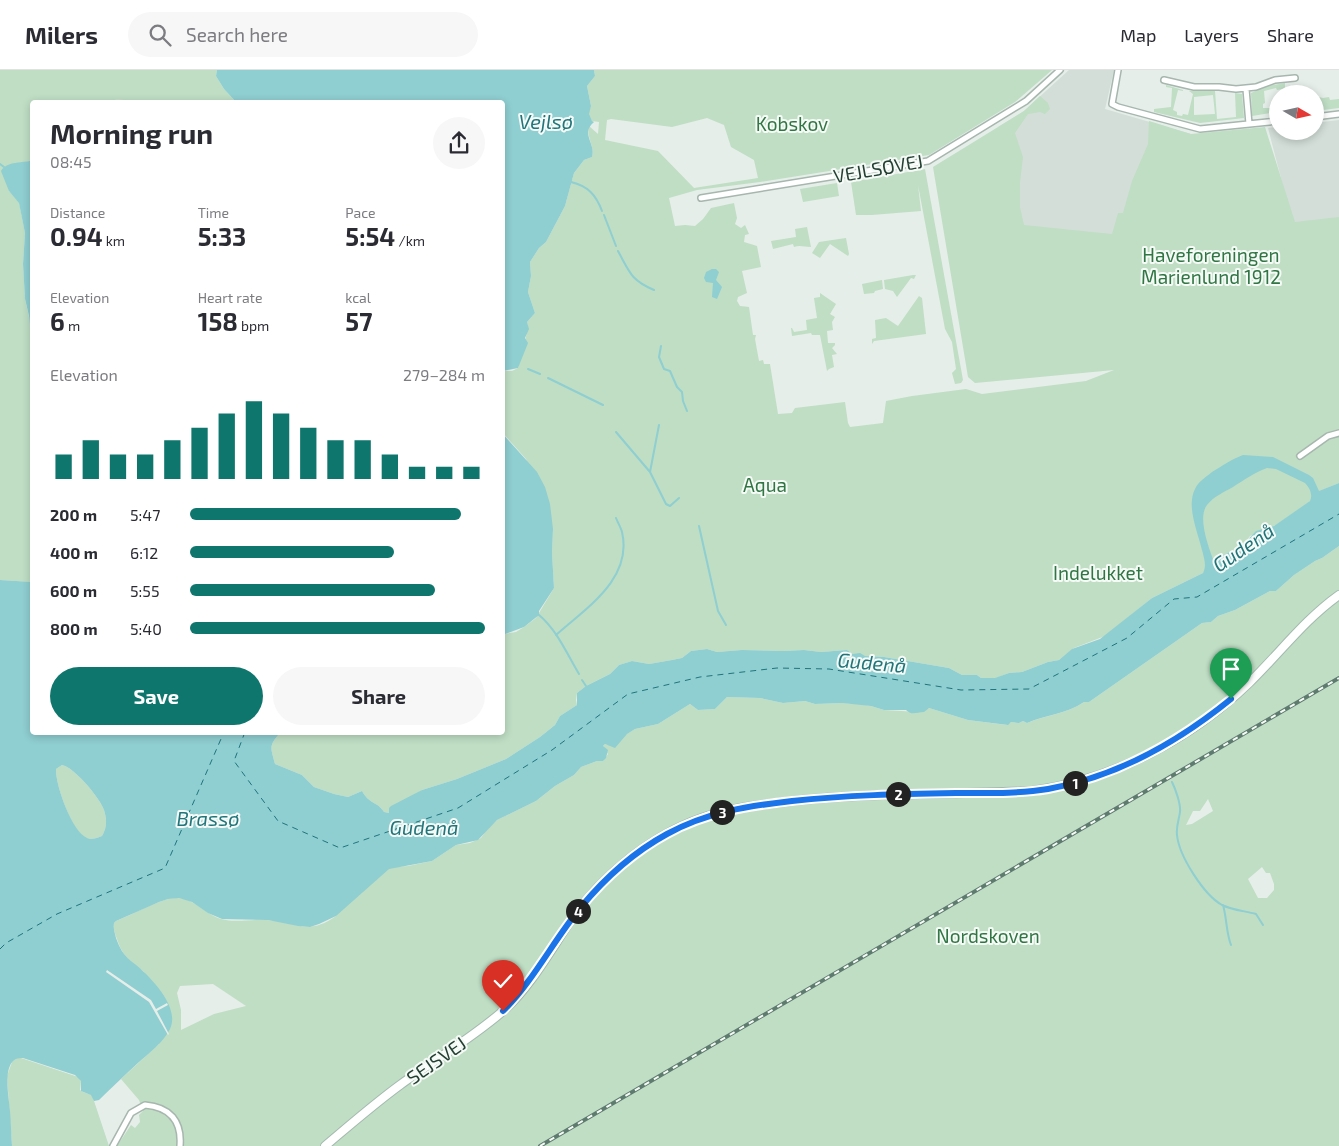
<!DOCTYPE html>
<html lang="en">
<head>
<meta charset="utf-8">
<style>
  body { margin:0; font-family:"Exo 2",sans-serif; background:#f7f7f7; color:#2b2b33; height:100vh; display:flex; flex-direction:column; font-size:19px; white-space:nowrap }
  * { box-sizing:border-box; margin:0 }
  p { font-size:16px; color:#7c7c81 }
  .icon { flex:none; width:28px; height:28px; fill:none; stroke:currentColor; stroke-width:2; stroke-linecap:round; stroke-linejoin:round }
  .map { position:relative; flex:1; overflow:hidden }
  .side { position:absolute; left:30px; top:30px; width:475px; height:635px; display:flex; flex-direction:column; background:#fff; border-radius:5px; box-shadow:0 2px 8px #0003 }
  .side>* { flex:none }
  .needle { width:32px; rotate:99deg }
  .buttons { position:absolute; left:1269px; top:15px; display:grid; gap:10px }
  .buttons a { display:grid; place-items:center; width:55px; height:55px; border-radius:50%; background:#fff; box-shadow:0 2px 8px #0003; font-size:25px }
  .pin { position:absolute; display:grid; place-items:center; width:42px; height:42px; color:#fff; margin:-51px -21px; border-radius:50% 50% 50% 0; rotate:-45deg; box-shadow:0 0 5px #0007 }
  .pin .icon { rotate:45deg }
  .km { position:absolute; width:25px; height:25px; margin:-12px; border-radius:50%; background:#222; color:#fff; font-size:14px; line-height:25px; text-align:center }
  .round { display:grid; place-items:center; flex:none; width:52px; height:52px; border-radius:26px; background:#f7f7f7 }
  .summary { display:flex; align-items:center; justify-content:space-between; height:85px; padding:0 20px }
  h1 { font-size:28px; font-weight:700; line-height:38px }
  .metrics { display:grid; grid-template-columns:repeat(3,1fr); gap:8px; height:85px; padding:5px 20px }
  .metrics div { display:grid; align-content:center }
  .metrics b { font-size:25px; font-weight:700 }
  .metrics small { font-size:14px; font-weight:400 }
  .metrics p { font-size:14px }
  .chart { height:140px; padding:10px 20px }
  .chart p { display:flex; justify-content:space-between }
  .chart svg { width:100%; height:90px; margin-top:5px; stroke:#0f766e; stroke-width:6 }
  .button { display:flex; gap:10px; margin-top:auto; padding:10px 20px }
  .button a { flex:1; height:58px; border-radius:30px; background:#0f766e; color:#fff; font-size:20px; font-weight:700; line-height:58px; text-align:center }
  .button a+a { background:#f7f7f7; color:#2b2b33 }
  ul { padding:0 20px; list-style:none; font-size:16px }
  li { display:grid; grid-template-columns:80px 60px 1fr; align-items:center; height:38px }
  li i { height:12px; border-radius:6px; background:#0f766e }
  header { display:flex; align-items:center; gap:30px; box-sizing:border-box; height:70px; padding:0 25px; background:#fff; border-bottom:1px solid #e1e1e2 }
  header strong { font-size:24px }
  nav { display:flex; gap:28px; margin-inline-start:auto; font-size:18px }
  .search { width:350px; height:45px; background:#f7f7f7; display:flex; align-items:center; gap:12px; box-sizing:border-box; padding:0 18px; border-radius:28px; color:#7c7c81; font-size:19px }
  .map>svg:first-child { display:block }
  .built { fill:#d3ded8 }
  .green { fill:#bfdec4; fill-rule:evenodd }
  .water { fill:#8fced1; fill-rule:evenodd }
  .pier { fill:#e5eee9 }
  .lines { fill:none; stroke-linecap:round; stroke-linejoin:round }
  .stream { stroke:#8fced1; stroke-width:2 }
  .ferry { stroke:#1f757b; stroke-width:1; stroke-dasharray:6 5; stroke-linecap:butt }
  .street-casing { stroke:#a7b6af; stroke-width:8 }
  .secondary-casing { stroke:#a3b9af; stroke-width:10 }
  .street { stroke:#fff; stroke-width:5 }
  .secondary { stroke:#fff; stroke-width:8 }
  .rail-casing { stroke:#5f7b70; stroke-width:4 }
  .rail { stroke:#f6faf7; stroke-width:2; stroke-dasharray:5.5; stroke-linecap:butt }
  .route-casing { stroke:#fff; stroke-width:10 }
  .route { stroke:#1a73e8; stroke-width:6 }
  .labels { text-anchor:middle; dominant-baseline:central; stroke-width:4; stroke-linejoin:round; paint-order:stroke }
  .park-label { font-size:19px; fill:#2f7643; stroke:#f6faf7 }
  .street-label { font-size:19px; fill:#244035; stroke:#f6faf7 }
  .water-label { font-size:20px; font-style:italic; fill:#1f757b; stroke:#f6faf7 }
</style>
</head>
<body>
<header>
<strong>Milers</strong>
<div class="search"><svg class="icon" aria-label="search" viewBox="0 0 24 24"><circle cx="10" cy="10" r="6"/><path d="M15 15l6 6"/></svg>Search here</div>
<nav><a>Map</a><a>Layers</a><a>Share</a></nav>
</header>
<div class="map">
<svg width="1339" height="1076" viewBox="0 0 1339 1076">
  <rect width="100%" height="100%" fill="#e5eee9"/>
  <!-- built -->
  <path class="built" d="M1069,0H1114L1105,39L1191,64L1119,172L1017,165L998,57L1024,41Z
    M1339,50V148L1293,154L1268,58L1277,57L1278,61H1315V53Z"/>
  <!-- green -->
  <path class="green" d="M0,0H217L216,6L224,19L236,32H138C128,30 116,28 107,32H32V90L26,92L16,93L9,121L19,132L25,163L23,194L25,229L29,247L32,277V512H31L0,510Z
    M594,0H1052L1015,32L929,85L760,112L697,120L669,128L675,156L685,155L695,156L703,149L711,138L734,133L737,148L735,154L741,158L745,155L749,164L745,165L744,172L757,176L761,197L742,201L747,223L738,227L737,231L740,236L749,237L753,265H756L755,269L759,291L763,290L764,294H770L778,344L792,343L795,338L845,332L848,353L850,357L883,353L886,331L912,326L966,319L982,324L1086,311L1114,300L975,313L968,307L933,97L1024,41L1040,26L1048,33L1050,39L1045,44L1040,42L1028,44L1015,63L1023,87L1020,112V137L1024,155L1112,164L1118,143H1123L1132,111L1148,74L1149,51L1191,64L1265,57L1295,152L1339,147V413L1320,421L1308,433L1276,455L1250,466L1244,474L1222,486L1203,503L1152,528L1105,566L1074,578L1059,590L1048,592L1022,602L1009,603L996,608H981L977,605H962L949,598L884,587L865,586L853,584L847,580L821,582L804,580L784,581L742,580L717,582L707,579L691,581L682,588L672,590L649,594L632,591L619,595L610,604L586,616L577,623L576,630L577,635L560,646L555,655L540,667L506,689L457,709L422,720L389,743L384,742C377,731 370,735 362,721L348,727L334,724L314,717L302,705L275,694C271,678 268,676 280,663L502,662L503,564L516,562L524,557L536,548L554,518L552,483L553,459L526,389L503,363V301H512L518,298C521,287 529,261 527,252L535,243L528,222L531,206L530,192L539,178L546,172L565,136L574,103L584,90L592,87C595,76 586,67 589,56L598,64L599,52L592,51L588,44L591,36L587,16L595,6ZM707,48L724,55L731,77L754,90L758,108L694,118L658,81L605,70L607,50L611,49L672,57Z
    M1285,13V24L1283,19L1277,20L1276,18L1264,21L1265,33L1263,34V38H1276L1277,42L1252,46L1251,23L1267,16Z
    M1166,15L1183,20V21L1178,20L1173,40L1177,42V45L1182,46L1183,44L1188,45L1193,24L1189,21H1215L1217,49L1236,47L1235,23L1242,24L1244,48L1200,53L1154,42V39L1171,37L1172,18L1166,17ZM1213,25L1215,44L1194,45V27Z
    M1315,26L1323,28L1329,27L1330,30L1339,29V38L1315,41Z
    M925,99L963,310L961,313L955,314L952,303L956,299L952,272L945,259L918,115L921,141L872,145H856L851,112Z
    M837,113L839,126L803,132L800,119Z
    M807,157L811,177C804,177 800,175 794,177L793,174L773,179L771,171L796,167L795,159Z
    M846,168L849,184L848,186L830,174L820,188L812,183L819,172Z
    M913,205H916L914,209L911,208L897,227L893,221L885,219L884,210Z
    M882,210L883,219L875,221L874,223L864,224L862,214Z
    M820,223L836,234L830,244L835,247L832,252L833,260L827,261L828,273H835V275L832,278L837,284L832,285L834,297L829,299L827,301L820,265H812L811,263L792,266L791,258H792L794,262L807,260L806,250L817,248L814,228L820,227Z
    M919,226L922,228L926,264L874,271L872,274V269L876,268L875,250L886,248L898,256Z
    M1339,476V1076H117L131,1055L135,1058L140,1052L139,1045L143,1041L139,1030L121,1009L159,974L144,902C129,890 123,887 117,869C115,863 113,859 114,853L116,851C132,845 161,828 176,828C193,827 205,844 221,849C235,853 252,849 267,850C295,852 309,866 336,846L365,799L408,796L432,791L456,775L470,773L481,768L488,758L497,750L536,731L555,716L574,705L581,697L597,691H603L608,684L603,676L605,674L608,675L635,659L658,654L690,634L698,640L715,639L727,627L760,628L783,633L805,631L815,634L842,633L859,634L871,636L884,640L918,642L929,638L968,650L1007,655L1011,652L1019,653L1023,651L1027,653C1046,645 1067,644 1084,632H1089L1202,553L1211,552L1218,546L1235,540L1270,521H1276L1294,505L1315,491L1322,488ZM1208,729L1213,741L1192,754L1186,755L1193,741H1200ZM1262,797L1266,803H1270L1274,814V820L1267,828H1258L1248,809ZM213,914L246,936L214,944L181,960V940L177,923L180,916Z
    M62,695C74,697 100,728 104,740C107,749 107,758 102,766C97,768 92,770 86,768C72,762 55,714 56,699Z
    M18,987L78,1007L81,1011L80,1020L83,1022L92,1025L109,1076H12L7,1006L12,992Z"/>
  <!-- water -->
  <path class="water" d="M217,0H594L595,6L587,16L591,36L589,44L592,51L594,52C580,64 596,73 592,87L584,90L574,103L565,136L546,172L539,178L530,192L531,206L528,222L535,243L527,252L529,259L525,268L528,273L518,298L503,301L502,32H236L224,19L216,6Z
    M32,90V277L29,246L25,229L23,194L25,163L19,133L9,121L1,101C8,90 22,94 32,90Z
    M712,199H716L719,202L716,210L722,217L717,229L712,227L713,213L706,212L704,208L706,202Z
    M502,363L537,402L545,417L550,434L553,459L552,483L554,518L539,541V545L524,557L505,564H502Z
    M1243,385L1273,387L1309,405L1313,408L1319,421L1339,413V476L1322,488L1315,491L1294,505L1276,521H1270L1235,540L1218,546L1211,552L1202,553L1089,632H1084C1067,644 1045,645 1027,653L1023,651L1019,653L1011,652L1008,655L968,650L929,638L924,642C916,642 912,646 906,640H884L871,636L842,633L815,634L805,631L783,633L760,628L727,627L715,639L698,640L690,634L658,654L635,659L627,664L615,678L605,674L603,676L608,680L606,688L603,691H597L581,697L574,705L555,716L536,731L497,750L478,770L456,775L432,791L389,799L336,846L319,854L310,857L298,856L268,850L222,849L208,843L192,832L179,828L168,829L159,832L116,851L114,853C113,859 115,863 116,868C124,890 130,888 145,903C158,916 179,940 170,959C163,973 149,983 138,993C125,1005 112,1017 99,1030L94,1031L91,1025L81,1021V1011L75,1005L23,988C0,986 9,1027 10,1041C11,1052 11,1064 12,1076H0V510L32,512V662L280,663C268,676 271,678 275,694L302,705L314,717L334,724L348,727L362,721C370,735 377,731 384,742L389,743V738L391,736L422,720L457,709L506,689L540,667L555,655L560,646L577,635V623L586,616L610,604L619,595L632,591L649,594L672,590L682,588L691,581L707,579L717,582L742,580L784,581L804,580L821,582L847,580L853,584L860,583L865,586L884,587L949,598L962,605H977L981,608H995L1009,603L1022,602L1048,592L1059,590L1072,579L1100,569L1152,528L1203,503C1207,496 1204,488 1202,480C1198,463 1186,436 1195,419C1198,412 1206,407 1212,402C1222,396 1232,389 1243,385ZM1267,398L1276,399L1305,413C1310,418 1313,425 1310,431L1274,456L1256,461L1244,474L1222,486L1216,493L1214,492C1209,478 1197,448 1207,435C1213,427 1224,422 1233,417C1244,410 1255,402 1267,398ZM62,695C74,697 100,728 104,740C107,749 107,758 102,766C97,768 92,770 87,768C72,762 55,714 56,699Z"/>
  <!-- pier -->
  <path class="pier" d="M107,900L151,930L156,939L167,933L168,935L157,941L169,964L168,965L149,932L106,902Z"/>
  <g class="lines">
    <!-- stream -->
    <path class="stream" d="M0,94L4,97
      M571,112C588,116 596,125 602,141
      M604,145L616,176
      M618,181C630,203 631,210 654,220
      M661,276L659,287L664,299L670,301L677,317L682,322L683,331L687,341
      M528,299L540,304
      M548,308L603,335
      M616,362L650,402L666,434L670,436L679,428
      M650,402L659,355
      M699,456L718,541L726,555
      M539,545C557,560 567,584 579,604
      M556,565C586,538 633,509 622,462C621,458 618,453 616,448
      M582,610L586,616
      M1172,712C1175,718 1181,734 1180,742C1179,750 1176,756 1177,765C1179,786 1204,825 1222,835C1232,840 1245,841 1256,844L1263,855
      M1223,835C1227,849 1226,862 1231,875"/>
    <!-- ferry -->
    <path class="ferry" d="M245,662L234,691L278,751L340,778L458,738L552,680L628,624L700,607L777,598L829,599L961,620L1029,619L1127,568L1174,529L1197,527L1339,444
      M0,879L6,873L57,844L165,798L224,662"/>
    <!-- street casing -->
    <g class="street-casing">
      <path id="street" d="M1118,0L1112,34L1118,37L1200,59L1278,51
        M1164,10L1194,17H1219L1236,19L1256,17L1275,10L1295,8
        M1246,19L1249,54
        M1315,47L1339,44
        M701,128L928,91L1026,31L1060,0
        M1300,386L1328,366L1339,363
        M113,1076L131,1043L145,1035C170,1037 182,1051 180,1076"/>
    </g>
    <!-- secondary casing -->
    <g class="secondary-casing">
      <path id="secondary" d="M325,1076C350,1055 374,1034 400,1015C434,990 471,969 503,941C531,916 550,881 571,850C602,806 650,766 702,748C731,737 762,735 792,731C872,722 952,725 1032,721C1113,710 1191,669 1249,613C1280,583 1304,550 1339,525"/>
    </g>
    <!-- street -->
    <use href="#street" class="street"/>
    <!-- secondary -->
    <use href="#secondary" class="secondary"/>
    <!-- rail casing -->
    <g class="rail-casing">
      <path id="rail" d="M540,1076L1339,608"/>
    </g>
    <!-- rail -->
    <use href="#rail" class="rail"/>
  </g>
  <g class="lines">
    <!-- route casing -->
    <g class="route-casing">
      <path id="route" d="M503,941C534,910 553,871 581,837C605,808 634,782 667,764C707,742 748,736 792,731C847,725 901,724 956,723C986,723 1018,724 1048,719C1116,707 1178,672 1231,629"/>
    </g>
    <!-- route -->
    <use href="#route" class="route"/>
  </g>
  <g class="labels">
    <!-- park labels -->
    <g class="park-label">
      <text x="792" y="53">Kobskov</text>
      <text x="1211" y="184">Haveforeningen<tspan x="1211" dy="22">Marienlund 1912</tspan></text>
      <text x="765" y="414">Aqua</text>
      <text x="1098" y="502">Indelukket</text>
      <text x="988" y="865">Nordskoven</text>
    </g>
    <!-- street labels -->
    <g class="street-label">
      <text transform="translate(878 98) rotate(-10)">VEJLSØVEJ</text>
      <text transform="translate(436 990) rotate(-35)">SEJSVEJ</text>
    </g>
    <!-- water labels -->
    <g class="water-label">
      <text x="546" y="51">Vejlsø</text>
      <text transform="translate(1243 477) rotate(-34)">Gudenå</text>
      <text transform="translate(872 592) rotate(5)">Gudenå</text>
      <text x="208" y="748">Brassø</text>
      <text x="424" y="757">Gudenå</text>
    </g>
  </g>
</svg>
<div class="buttons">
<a><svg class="needle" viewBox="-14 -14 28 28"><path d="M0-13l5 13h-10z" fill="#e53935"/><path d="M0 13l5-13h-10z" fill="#7c7c81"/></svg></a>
</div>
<div class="pin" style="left:1231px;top:629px;background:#1e9e55"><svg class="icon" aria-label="arrive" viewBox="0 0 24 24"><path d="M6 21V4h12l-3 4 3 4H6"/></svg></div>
<div class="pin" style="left:503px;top:941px;background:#d93025"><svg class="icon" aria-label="check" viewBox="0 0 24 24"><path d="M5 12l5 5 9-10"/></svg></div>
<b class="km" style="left:1075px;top:713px">1</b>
<b class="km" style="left:898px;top:724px">2</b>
<b class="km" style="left:722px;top:742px">3</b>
<b class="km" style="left:578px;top:841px">4</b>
<section class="side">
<div class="summary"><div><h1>Morning run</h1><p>08:45</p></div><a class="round"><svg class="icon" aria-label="share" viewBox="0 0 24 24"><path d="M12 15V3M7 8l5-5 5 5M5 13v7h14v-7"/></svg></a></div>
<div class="metrics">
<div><p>Distance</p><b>0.94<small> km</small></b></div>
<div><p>Time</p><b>5:33</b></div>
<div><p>Pace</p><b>5:54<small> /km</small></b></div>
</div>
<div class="metrics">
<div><p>Elevation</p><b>6<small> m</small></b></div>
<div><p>Heart rate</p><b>158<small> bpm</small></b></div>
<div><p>kcal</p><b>57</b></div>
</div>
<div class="chart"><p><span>Elevation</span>279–284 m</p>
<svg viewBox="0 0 160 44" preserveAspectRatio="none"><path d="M5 44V32M15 44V25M25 44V32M35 44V32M45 44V25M55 44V19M65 44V12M75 44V6M85 44V12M95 44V19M105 44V25M115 44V25M125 44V32M135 44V38M145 44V38M155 44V38"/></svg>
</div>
<ul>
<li><b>200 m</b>5:47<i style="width:92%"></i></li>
<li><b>400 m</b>6:12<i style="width:69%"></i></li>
<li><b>600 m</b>5:55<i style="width:83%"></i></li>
<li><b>800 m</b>5:40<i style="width:100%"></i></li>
</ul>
<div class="button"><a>Save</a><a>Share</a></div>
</section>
</div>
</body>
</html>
